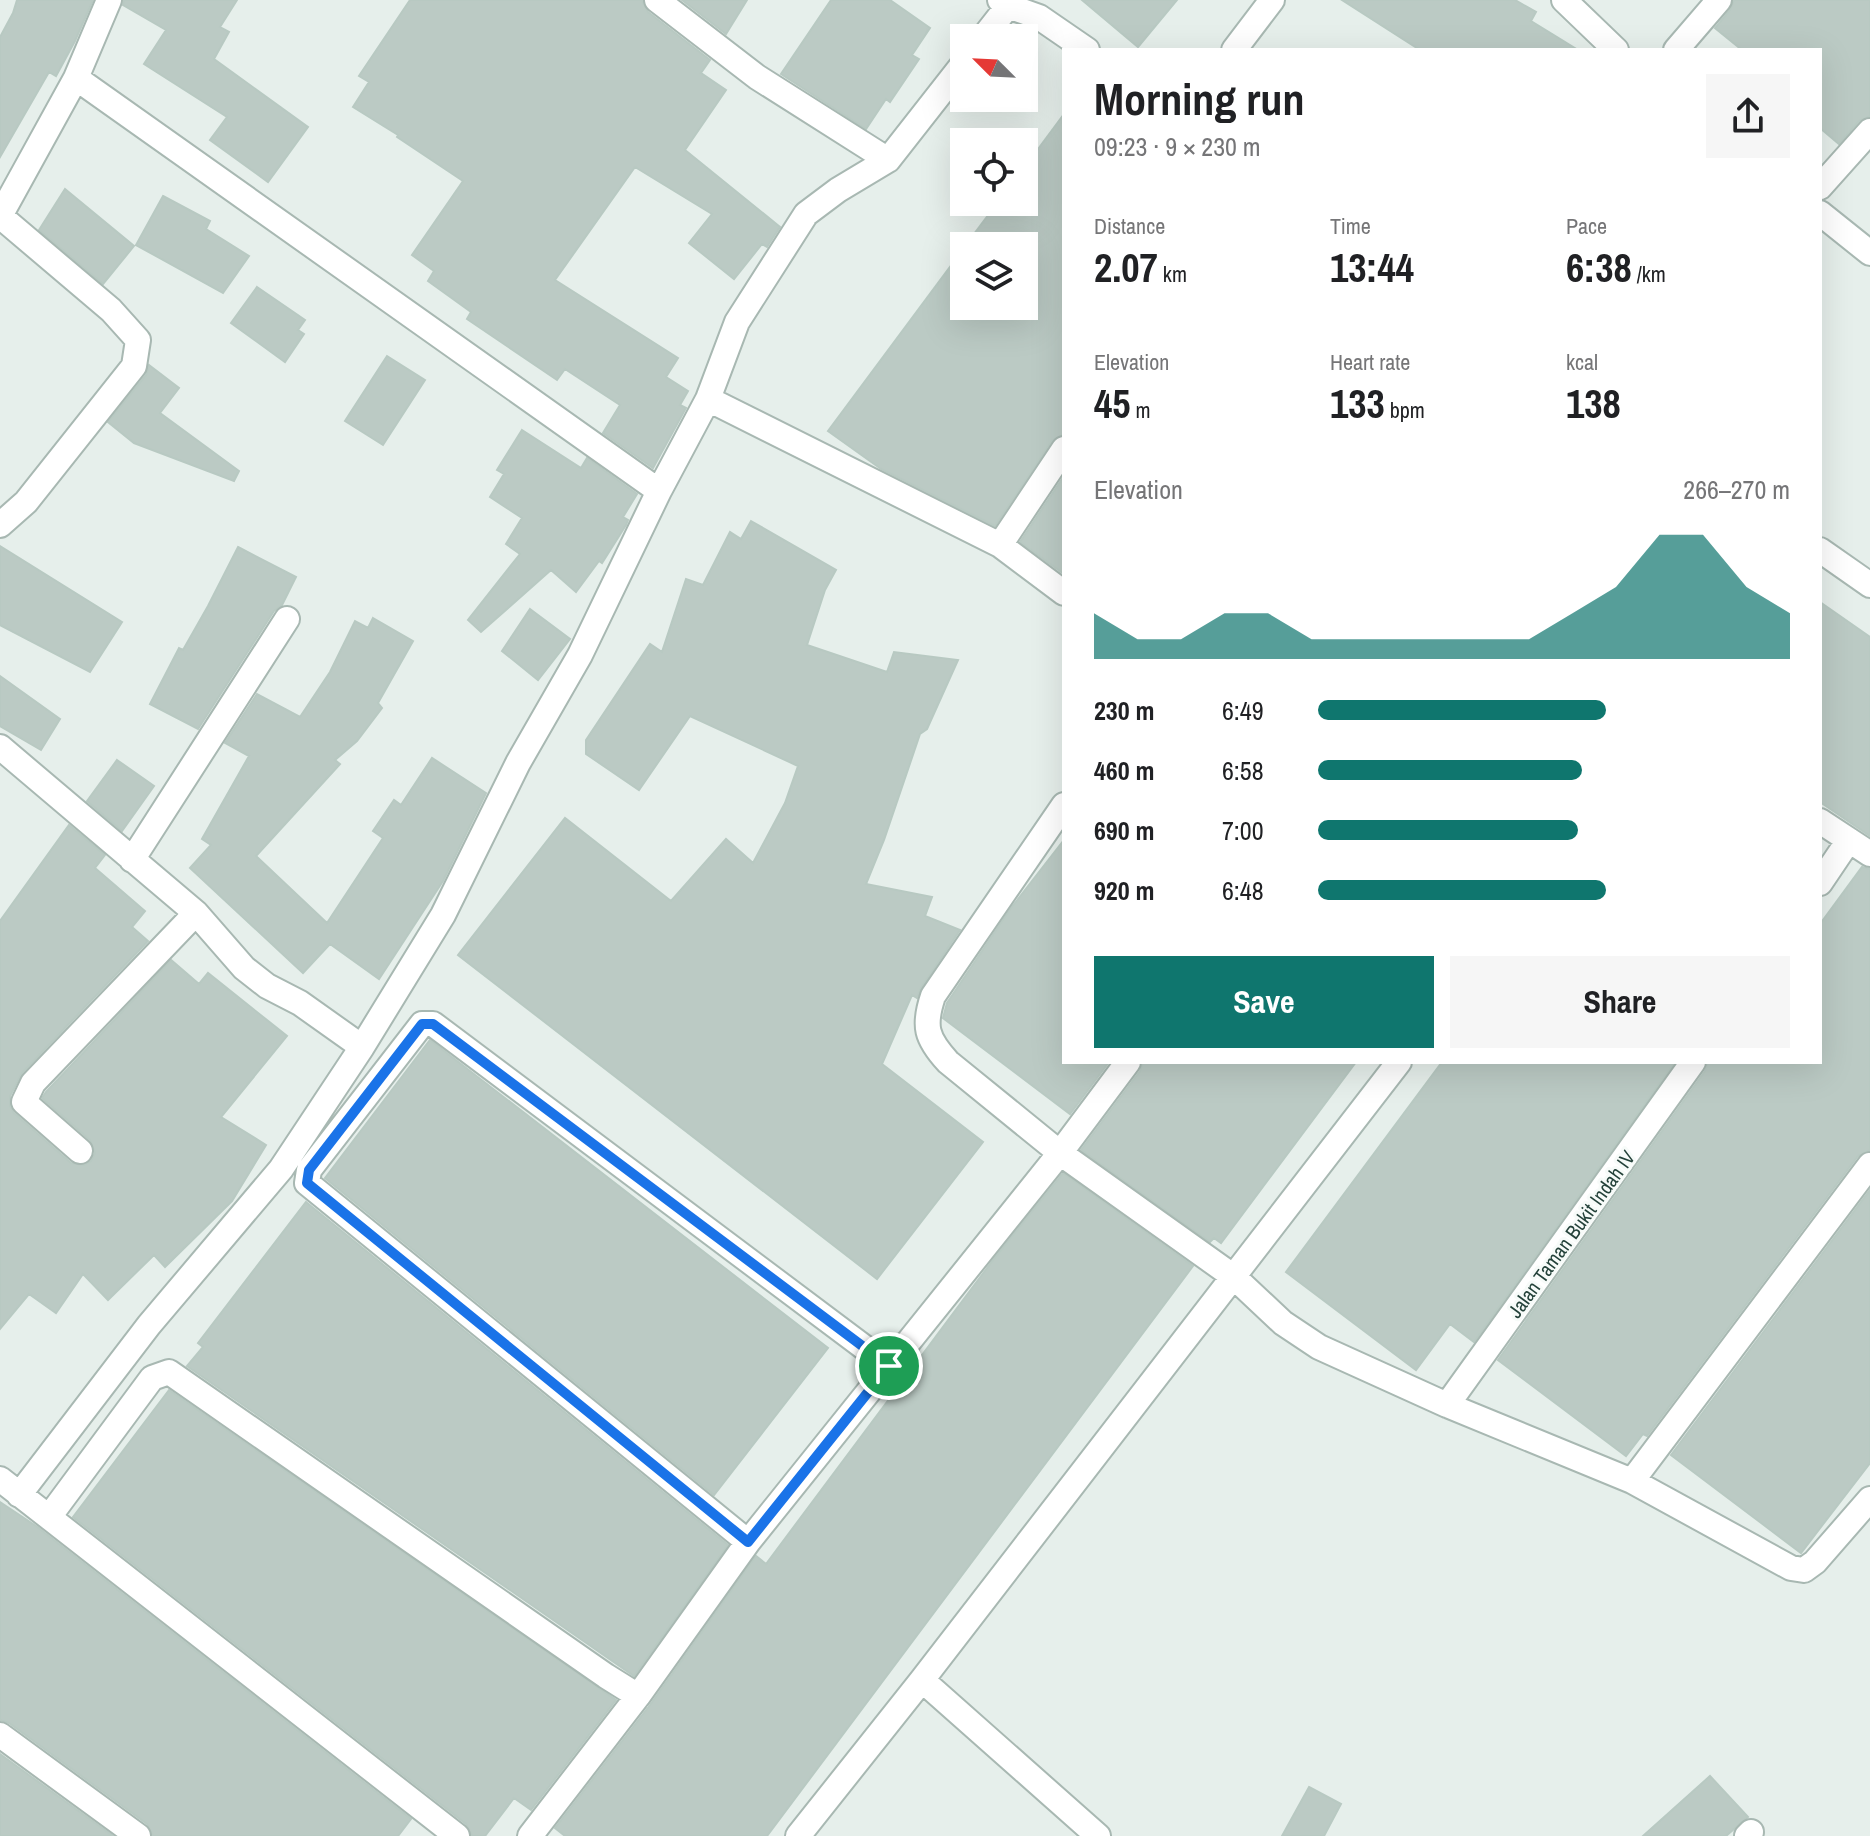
<!DOCTYPE html>
<html lang="en">
<head>
<meta charset="utf-8">
<style>
  body { margin:0; font-family:"Archivo Narrow",sans-serif; background:#f6f6f6; color:#202124; height:100vh; display:flex; flex-direction:column; font-size:30px; white-space:nowrap }
  * { box-sizing:border-box; margin:0 }
  p { font-size:26px; color:#757577 }
  .icon { flex:none; width:44px; height:44px; fill:none; stroke:currentColor; stroke-width:2; stroke-linecap:round; stroke-linejoin:round }
  .map { position:relative; flex:1; overflow:hidden }
  .sheet { position:absolute; left:1062px; top:48px; width:760px; height:1016px; display:flex; flex-direction:column; background:#fff; border-radius:0px; box-shadow:0 8px 32px #0002 }
  .sheet>* { flex:none }
  .needle { width:52px; rotate:294deg }
  .fabs { position:absolute; left:950px; top:24px; display:grid; gap:16px }
  .fabs a { display:grid; place-items:center; width:88px; height:88px; border-radius:0px; background:#fff; box-shadow:0 8px 32px #0002; font-size:40px }
  .pin { position:absolute; display:grid; place-items:center; width:68px; height:68px; color:#fff; margin:-34px; border:4px solid #fff; border-radius:50%; box-shadow:0 2px 8px #0007 }
  .round { display:grid; place-items:center; flex:none; width:84px; height:84px; border-radius:0px; background:#f6f6f6 }
  .headline { display:flex; align-items:center; justify-content:space-between; height:136px; padding:0 32px }
  h1 { font-size:44px; font-weight:700; line-height:60px }
  .figures { display:grid; grid-template-columns:repeat(3,1fr); gap:12px; height:136px; padding:8px 32px }
  .figures div { display:grid; align-content:center }
  .figures b { font-size:40px; font-weight:700 }
  .figures small { font-size:22px; font-weight:400 }
  .figures p { font-size:22px }
  .chart { height:224px; padding:16px 32px }
  .chart p { display:flex; justify-content:space-between }
  .chart svg { width:100%; height:144px; margin-top:8px; fill:#0f766e; opacity:.7 }
  .action { display:flex; gap:16px; margin-top:auto; padding:16px 32px }
  .action a { flex:1; height:92px; border-radius:0px; background:#0f766e; color:#fff; font-size:32px; font-weight:700; line-height:92px; text-align:center }
  .action a+a { background:#f6f6f6; color:#202124 }
  ul { padding:0 32px; list-style:none; font-size:26px }
  li { display:grid; grid-template-columns:128px 96px 1fr; align-items:center; height:60px }
  li i { height:20px; border-radius:10px; background:#0f766e }
  .map>svg:first-child { display:block }
  .building { fill:#bbcac4; stroke:#b8c9c2; stroke-width:2 }
  .lines { fill:none; stroke-linecap:round; stroke-linejoin:round }
  .street-casing { stroke:#a8b8b2; stroke-width:28 }
  .street { stroke:#fff; stroke-width:24 }
  .route-casing { stroke:#fff; stroke-width:16 }
  .route { stroke:#1a73e8; stroke-width:10 }
  .labels { text-anchor:middle; dominant-baseline:central; stroke-width:6; stroke-linejoin:round; paint-order:stroke }
  .street-label { font-size:20px; fill:#24423a; stroke:#f7fbf9 }
</style>
</head>
<body>
<div class="map">
<svg width="1870" height="1836" viewBox="0 0 1870 1836">
  <rect width="100%" height="100%" fill="#e6efeb"/>
  <!-- building -->
  <path class="building" d="M17,0H93L75,41L56,76L49,72L0,157V37L13,13Z
    M124,0H237L220,27L229,32L214,59L308,127L268,182L210,140L227,117L144,64L166,30L123,5Z
    M410,0H642L648,12L710,60L701,73L726,90L685,150L780,227L767,247L762,244L734,279L689,243L712,214L635,167L555,280L678,358L666,377L688,391L680,405L686,408L653,468L603,433L620,405L565,369L557,380L467,319L471,312L428,281L434,271L412,255L463,181L397,137L398,135L353,107L369,82L359,76Z
    M682,0H747L726,34Z
    M831,0H890L930,28L912,55L919,59L890,102L886,99L866,129L781,74Z
    M1082,0H1177L1138,47Z
    M1342,0H1515L1536,12L1531,21L1578,50H1420Z
    M1734,0H1870V116L1859,121L1839,144L1820,128V50H1742L1715,28L1730,10Z
    M1064,114V434L1052,441L995,526L881,469L828,431L964,248V306H1024V246H965L998,202H1024V168Z
    M65,189L134,246L103,284L39,230Z
    M163,196L210,221L206,229L249,256L223,293L136,245Z
    M257,287L305,320L298,330L304,334L285,362L231,323Z
    M387,356L425,380L383,445L345,421Z
    M149,365L179,388L160,413L239,471L234,481L134,443L108,422L146,375Z
    M522,430L581,468L587,458L637,494L623,517L628,520L626,525L602,563L599,561L576,592L551,570L481,632L468,620L520,554L506,544L522,518L490,497L504,474L497,470Z
    M1064,476V574L1020,542Z
    M751,521L836,570L825,590L807,645L887,672L894,652L958,660L927,729L920,734L884,840L866,884L932,897L925,916L960,930L921,988L917,998L912,995L882,1064L983,1142L877,1279L458,955L565,818L671,901L726,839L753,863L785,803L798,766L690,716L639,790L586,754V740L650,644L662,652L686,579L703,585L730,532L741,539Z
    M0,546L122,622L90,672L0,625Z
    M238,547L296,577L282,605L274,611L198,729L150,704L179,648L183,650L208,606Z
    M1820,602L1870,637V836L1820,802Z
    M530,609L570,639L538,680L502,651Z
    M373,618L413,641L378,703L382,708L357,741L335,760L340,764L256,856L327,923L383,838L373,831L394,800L401,805L432,758L486,793L443,881L379,979L330,944L303,973L190,868L211,845L202,839L249,756L225,743L257,694L300,717L330,672L355,621L368,628Z
    M0,676L60,719L41,750L0,726Z
    M117,760L154,786L122,831L87,801Z
    M69,825L105,855L95,868L145,911L132,927L148,941L22,1073L10,1096V1106L14,1113L71,1163L84,1165L91,1161L95,1153L90,1140L42,1098L46,1092L171,960L199,984L208,973L287,1036L221,1117L266,1145L232,1201L165,1267L154,1255L108,1300L83,1274L56,1313L29,1294L0,1329V921Z
    M1064,840V1062H1109L1070,1114L943,1018L947,1003L1011,908Z
    M1862,867L1870,869V1150L1858,1156L1647,1436L1643,1434L1626,1456L1498,1360L1705,1071L1708,1062H1820V924Z
    M430,1040L828,1348L714,1495L325,1178Z
    M1143,1062H1356L1221,1243L1214,1238L1210,1242L1081,1150L1140,1071Z
    M1442,1062H1675L1474,1342L1450,1324L1416,1370L1286,1272Z
    M1063,1173L1193,1266L767,1836H565L555,1828L650,1705L756,1556L766,1564L993,1260Z
    M1870,1190V1463L1801,1553L1671,1455Z
    M306,1202L728,1545L634,1676L187,1366L203,1347L198,1343Z
    M169,1390L616,1700L531,1810L514,1798L485,1836H472L466,1824L73,1517Z
    M0,1502L36,1526L411,1819L398,1836H153L147,1824L9,1723L0,1720Z
    M0,1754L113,1836H0Z
    M1710,1776L1748,1817L1726,1836H1643Z
    M1309,1787L1341,1804L1324,1836H1282Z"/>
  <g class="lines">
    <!-- street casing -->
    <g class="street-casing">
      <path id="street" d="M657,0L757,77L888,160
        M1000,0L1008,6L1039,17L1087,50
        M1564,0L1616,50
        M983,38L1008,6
        M1234,50L1272,0
        M1676,50L1719,0
        M76,78L659,491
        M1820,187L1870,131
        M1820,213L1870,253
        M0,216L76,78L109,0
        M708,399L1000,545L1064,593
        M0,525L26,502L134,366L138,340L111,310L0,216
        M1000,545L1064,449
        M1820,550L1870,585
        M0,747L196,913L244,968L267,986L300,1003L362,1047
        M1064,805L933,996C923,1026 926,1038 948,1062L1060,1153L1234,1277L1283,1323L1319,1347L1447,1405L1632,1481L1791,1568L1804,1570L1815,1562L1870,1499
        M1820,821L1870,854
        M132,860L287,619
        M1820,883L1849,840
        M80,1151L24,1102L33,1083L196,913
        M1447,1405L1693,1062
        M0,1479L457,1836
        M1632,1481L1870,1165
        M19,1495L149,1325L281,1169L362,1047L443,915L518,763L580,655L659,491L708,399L737,322L806,214L838,190L888,160L964,63
        M49,1517L152,1378L169,1372L606,1676L638,1696
        M748,1542L307,1183L309,1170L422,1024H433L889,1366
        M922,1680L1098,1836
        M0,1735L138,1836
        M530,1836L638,1696L748,1542L1060,1153L1128,1062
        M798,1836L922,1680L1399,1062
        M1747,1836L1751,1832"/>
    </g>
    <!-- street -->
    <use href="#street" class="street"/>
  </g>
  <g class="lines">
    <!-- route casing -->
    <g class="route-casing">
      <path id="route" d="M422,1024H433L889,1366L748,1542L307,1183L309,1170Z"/>
    </g>
    <!-- route -->
    <use href="#route" class="route"/>
  </g>
  <g class="labels">
    <!-- street labels -->
    <g class="street-label">
      <text transform="translate(1571 1234) rotate(-54)">Jalan Taman Bukit Indah IV</text>
    </g>
  </g>
</svg>
<div class="fabs">
<a><svg class="needle" viewBox="-14 -14 28 28"><path d="M0-13l5 13h-10z" fill="#e53935"/><path d="M0 13l5-13h-10z" fill="#757577"/></svg></a>
<a><svg class="icon" aria-label="locate" viewBox="0 0 24 24"><circle cx="12" cy="12" r="6"/><path d="M12 2v4M12 18v4M2 12h4M18 12h4"/></svg></a>
<a><svg class="icon" aria-label="layers" viewBox="0 0 24 24"><path d="M12 4l9 5-9 5-9-5zM3 14l9 5 9-5"/></svg></a>
</div>
<div class="pin" style="left:889px;top:1366px;background:#1e9e55"><svg class="icon" aria-label="arrive" viewBox="0 0 24 24"><path d="M6 21V4h12l-3 4 3 4H6"/></svg></div>
<section class="sheet">
<div class="headline"><div><h1>Morning run</h1><p>09:23 · 9 × 230 m</p></div><a class="round"><svg class="icon" aria-label="share" viewBox="0 0 24 24"><path d="M12 15V3M7 8l5-5 5 5M5 13v7h14v-7"/></svg></a></div>
<div class="figures">
<div><p>Distance</p><b>2.07<small> km</small></b></div>
<div><p>Time</p><b>13:44</b></div>
<div><p>Pace</p><b>6:38<small> /km</small></b></div>
</div>
<div class="figures">
<div><p>Elevation</p><b>45<small> m</small></b></div>
<div><p>Heart rate</p><b>133<small> bpm</small></b></div>
<div><p>kcal</p><b>138</b></div>
</div>
<div class="chart"><p><span>Elevation</span>266–270 m</p>
<svg viewBox="0 0 160 44" preserveAspectRatio="none"><path d="M0 44V30L10 38L20 38L30 30L40 30L50 38L60 38L70 38L80 38L90 38L100 38L110 30L120 22L130 6L140 6L150 22L160 30V44z"/></svg>
</div>
<ul>
<li><b>230 m</b>6:49<i style="width:61%"></i></li>
<li><b>460 m</b>6:58<i style="width:56%"></i></li>
<li><b>690 m</b>7:00<i style="width:55%"></i></li>
<li><b>920 m</b>6:48<i style="width:61%"></i></li>
</ul>
<div class="action"><a>Save</a><a>Share</a></div>
</section>
</div>
</body>
</html>
